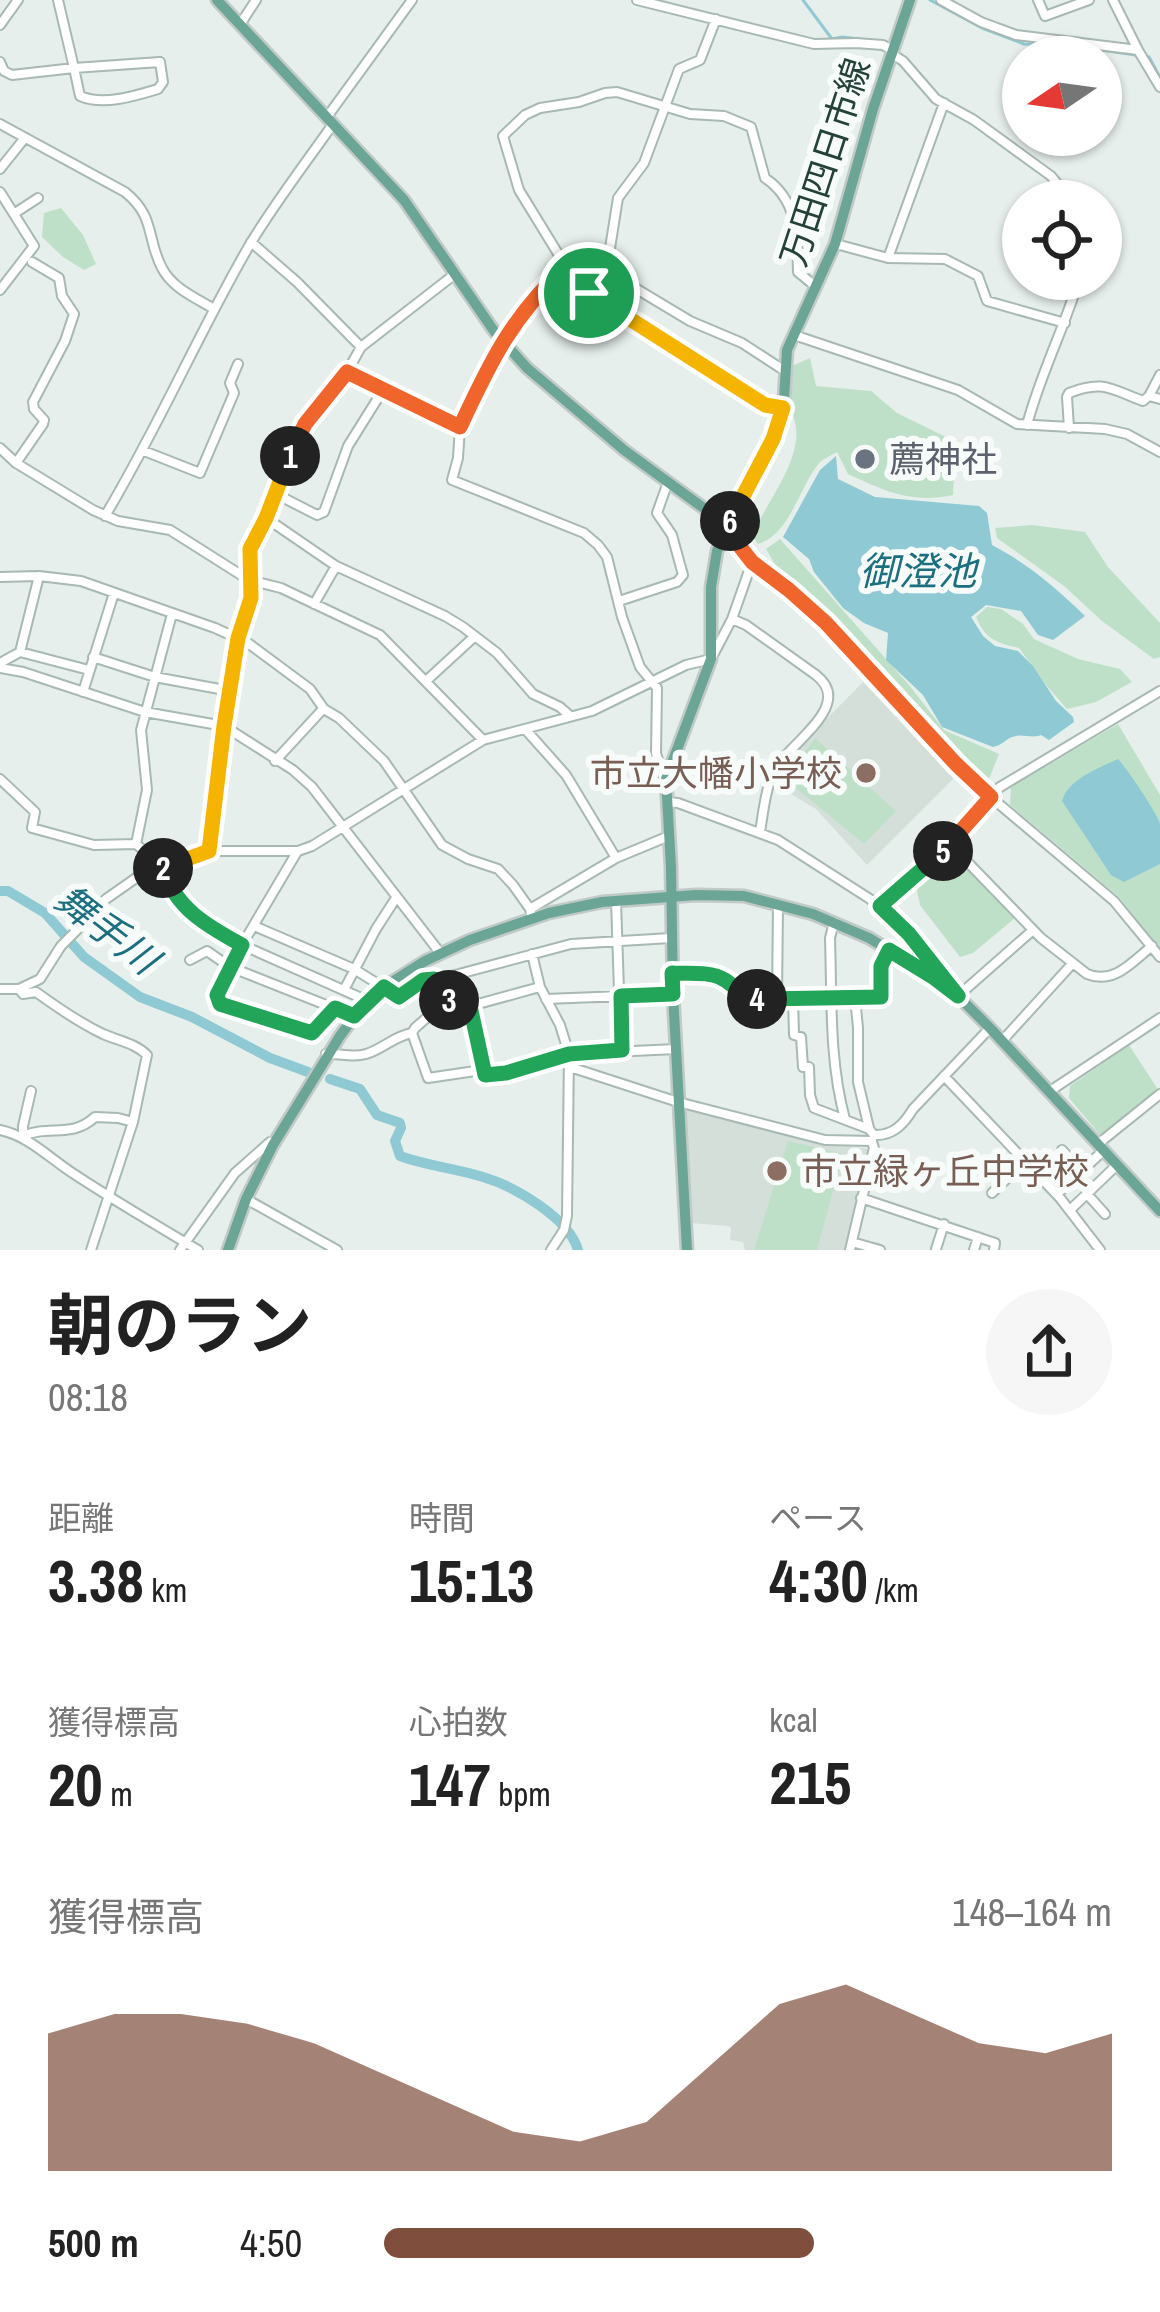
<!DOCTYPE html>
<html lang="ja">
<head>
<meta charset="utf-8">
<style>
  body { margin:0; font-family:"Archivo Narrow","Noto Sans JP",sans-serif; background:#f6f6f6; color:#222; height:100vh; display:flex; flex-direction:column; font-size:45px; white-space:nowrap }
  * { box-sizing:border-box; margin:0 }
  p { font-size:39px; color:#767676 }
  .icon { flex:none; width:66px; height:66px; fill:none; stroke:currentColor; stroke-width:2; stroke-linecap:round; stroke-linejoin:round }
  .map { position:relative; height:1250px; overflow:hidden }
  .details { display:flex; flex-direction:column; background:#fff; flex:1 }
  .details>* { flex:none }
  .needle { width:78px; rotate:257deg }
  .tools { position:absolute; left:1002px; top:36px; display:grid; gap:24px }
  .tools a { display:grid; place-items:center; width:120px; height:120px; border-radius:50%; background:#fff; box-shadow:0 3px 9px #0004; font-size:60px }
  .pin { position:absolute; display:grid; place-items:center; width:102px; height:102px; color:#fff; margin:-51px; border:6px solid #fff; border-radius:50%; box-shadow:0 3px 12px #0007 }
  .km { position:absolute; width:60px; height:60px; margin:-30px; border-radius:50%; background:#222; color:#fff; font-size:33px; line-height:60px; text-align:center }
  .round { display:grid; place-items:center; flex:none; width:126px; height:126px; border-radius:63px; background:#f6f6f6 }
  .headline { display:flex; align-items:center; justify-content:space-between; height:204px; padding:0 48px }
  h1 { font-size:66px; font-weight:700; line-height:90px }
  .figures { display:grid; grid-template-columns:repeat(3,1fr); gap:18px; height:204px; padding:12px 48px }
  .figures div { display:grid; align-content:center }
  .figures b { font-size:60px; font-weight:700 }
  .figures small { font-size:33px; font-weight:400 }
  .figures p { font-size:33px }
  .chart { height:336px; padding:24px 48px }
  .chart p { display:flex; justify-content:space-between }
  .chart svg { width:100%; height:216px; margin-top:12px; fill:#804e3d; opacity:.7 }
  ul { padding:0 48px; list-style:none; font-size:39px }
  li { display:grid; grid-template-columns:192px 144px 1fr; align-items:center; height:90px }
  li i { height:30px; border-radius:15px; background:#804e3d }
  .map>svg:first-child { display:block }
  .built { fill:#d4dfda }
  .green { fill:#bfe0c8 }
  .water { fill:#8ec9d4 }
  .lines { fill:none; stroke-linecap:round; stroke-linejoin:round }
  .stream { stroke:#8ec9d4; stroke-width:3 }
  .river { stroke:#8ec9d4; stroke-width:10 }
  .minor-casing { stroke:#a8b8b2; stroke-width:12 }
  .major-casing { stroke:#c2cac8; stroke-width:15 }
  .minor { stroke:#fff; stroke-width:8 }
  .major { stroke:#6aa596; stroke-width:10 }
  .split-1-casing { stroke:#fff; stroke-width:24 }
  .split-2-casing { stroke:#fff; stroke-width:24 }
  .split-3-casing { stroke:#fff; stroke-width:24 }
  .split-4-casing { stroke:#fff; stroke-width:24 }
  .split-5-casing { stroke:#fff; stroke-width:24 }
  .split-6-casing { stroke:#fff; stroke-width:24 }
  .split-7-casing { stroke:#fff; stroke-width:24 }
  .split-1 { stroke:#f0652b; stroke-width:15 }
  .split-2 { stroke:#f5b400; stroke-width:15 }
  .split-3 { stroke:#22a559; stroke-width:15 }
  .split-4 { stroke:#22a559; stroke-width:15 }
  .split-5 { stroke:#22a559; stroke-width:15 }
  .split-6 { stroke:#f0652b; stroke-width:15 }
  .split-7 { stroke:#f5b400; stroke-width:15 }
  .worship-dot { fill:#6b7280; stroke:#f7fbf9; stroke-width:4.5 }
  .education-dot { fill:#8d6e63; stroke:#f7fbf9; stroke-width:4.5 }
  .labels { text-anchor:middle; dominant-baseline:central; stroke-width:12; stroke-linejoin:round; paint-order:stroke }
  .street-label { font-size:36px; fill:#24423a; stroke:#f7fbf9 }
  .worship-label { font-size:36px; fill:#5b616d; stroke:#f7fbf9; text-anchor:start }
  .education-label { font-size:36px; fill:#785e54; stroke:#f7fbf9; text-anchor:end }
  .water-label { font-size:39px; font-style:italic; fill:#1c6f80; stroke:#f7fbf9 }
</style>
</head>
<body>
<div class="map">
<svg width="1160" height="1250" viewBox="0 0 1160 1250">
  <rect width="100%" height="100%" fill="#e6efeb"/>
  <!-- built -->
  <path class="built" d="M863,682L955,777L867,865L816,809L774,784L788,758Z
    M684,1109L710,1112L819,1142L870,1149L847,1250H745L743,1242L730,1240L731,1228L728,1226L691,1223Z"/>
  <!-- green -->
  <path class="green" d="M61,208L83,235L96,264L84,270L63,257L42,237L44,213Z
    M810,358L816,386L871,391L897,413L956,442L953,495C911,504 885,491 848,474L837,452C833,454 824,459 820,462C799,486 791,534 758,544L752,536C765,505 791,475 796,441C798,426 793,418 790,404C788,393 791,378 792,366Z
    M1032,525L1085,532L1108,567L1160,623V657L1154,659L1102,621L1064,586L997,538L995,528Z
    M780,539L909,685L944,730L999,754L989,779L978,776L914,704L783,578L766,549Z
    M987,607L1001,609L1023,624L1034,639L1078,659L1120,669L1132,682L1096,702L1067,709L1046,685L1019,648C997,643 985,639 976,617Z
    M1118,724L1160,795V949L1119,897L1010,805L1011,787Z
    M815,738L896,811L864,844L785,779Z
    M947,852L952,853L1015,918L973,953L960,957L920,905L916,886Z
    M1129,1045L1157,1088L1156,1093L1101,1136L1069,1098L1070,1086Z
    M788,1141L843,1154L817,1250H754Z"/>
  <!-- water -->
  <path class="water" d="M836,456L838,479L875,497L979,506L987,513L992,545C1028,564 1055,587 1085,616L1053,640L1038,635L1021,611L986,605L971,617L983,636L995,646L1018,651L1033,666L1056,701L1073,717L1074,722L1049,740L1041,735C1031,739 1023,733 1012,737C1004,740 1003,745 993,747L942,727L923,695L886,660L888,633L864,623L843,608L814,572L809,559L783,537L820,470Z
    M1118,759C1126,767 1159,816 1160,824C1160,837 1160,851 1160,864L1124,882L1111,875L1062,801C1068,779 1099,768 1118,759Z"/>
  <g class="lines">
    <!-- stream -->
    <path class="stream" d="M803,0L832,39L842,37L877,41
      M930,0L982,28L1024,44L1074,46L1149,57L1160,77"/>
    <!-- river -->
    <path class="river" d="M0,891H8L45,913L84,957L140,997L192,1017L270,1058L308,1072
      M330,1079L360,1089L377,1115L400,1123L401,1128L395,1141L400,1156C427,1166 455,1168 483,1177C514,1186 569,1218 578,1250"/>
    <!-- minor casing -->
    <g class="minor-casing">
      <path id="minor" d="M637,0L814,44L856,43L883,45L892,50
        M941,0L981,22L1016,35L1138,50
        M1038,0L1045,16L1089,0
        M1113,0L1138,50L1160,87
        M241,23L256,0
        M0,25L18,0
        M892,54L903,61L936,99L974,120L1051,176L1061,188L1085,193L1089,201
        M0,62L4,71L12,75L74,68L58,0
        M160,62L163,82L158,89C135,96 103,106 80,96L74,68Z
        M327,117L412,0
        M0,124L125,192C156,217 146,238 162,268C172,288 196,298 214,309
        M0,169L24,139
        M0,192L34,246L0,290
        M15,213L38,198
        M251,242L297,282L361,347
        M836,244L888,258L945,259L978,276L987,301L1065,323
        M888,258L944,103
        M572,261L576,265L625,282L690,321L742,343L785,371
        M794,335L958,390L1017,424L1105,429L1127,434L1160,452
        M347,372L460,427
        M1149,396L1160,375
        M782,408L765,405L734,387L576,283L519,190L503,136L525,115L540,108L579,102L605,93L617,92L690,114L724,116L751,127L765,178C798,200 797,235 798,272L815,286
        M1027,425C1040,375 1064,329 1079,279
        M1069,428L1067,397L1069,393C1104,379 1112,390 1143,401L1149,396L1160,399
        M0,448L16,463L93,510L118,521L170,530L249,580L281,588L380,635L483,740
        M144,451L200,473L234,393L230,383L238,364
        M16,463L43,424L44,420L34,409L33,402L65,341L74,314L62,296L59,278L32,262
        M276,494L317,515L324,512L348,446L383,390
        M105,516C158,428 198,334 249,246C274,204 305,164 333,124
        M266,518L336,566L445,616L463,627L497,653L533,694L560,707L570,716
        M727,530L752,562L789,590L826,623L980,788L1114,901L1160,957
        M0,577L39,576L81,581L215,628L248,643L310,689L324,709L339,718L384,761L442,845L468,859L498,869L513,885L530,909L532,918
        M619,601L677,582L683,575L672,535L657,513L668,482
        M314,604L336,566
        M172,614L141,730L147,790L136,844L163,867L175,898L204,922L242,945L368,1001
        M732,619L746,625L816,675C857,707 783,746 772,775C765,792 763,814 760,832
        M20,652L39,576
        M93,657L155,677L230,691
        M0,663L20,652L89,670
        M0,668L23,672L145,712L224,726L293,770L312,787L441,954
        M426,681L475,636
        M83,692L114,593
        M525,729L566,775L616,858
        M275,761L323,709
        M0,779L35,812L32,828L94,845L136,844
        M664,780L656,753L657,688L640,667L622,617L607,557L598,545L584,533L452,480L458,458L460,427L502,342L521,311L566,265L573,260L610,248L618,198L644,163L679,69L700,60L716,19
        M667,802L678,803L778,840L870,899L909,934L958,996L1033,930
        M950,844L1041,938L1087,974C1114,985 1132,962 1152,946
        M209,851L224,726L238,638L251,598L250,549L266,518L305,424L347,372L361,347L455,274
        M297,852L242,945L217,1000L231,1008L312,1033L316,1032L335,1008
        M616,901L621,1050
        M880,906L950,844L1000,787L1160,691
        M530,909L616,858L669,836
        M834,922L830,938C832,998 829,1061 845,1119
        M254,926L354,969L399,997L423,980L444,978L571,944L671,938
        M532,954L540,987L560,1025L569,1054L567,1216L564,1230L551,1250
        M190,960L207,951L230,967L354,1016
        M672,973C687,974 707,971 721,978C734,983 739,995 754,1000L881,997V966L889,950
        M434,979L456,1010L540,987
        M0,989H19L23,994L36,992C58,1008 80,1023 103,1034C119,1041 135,1043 147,1055L133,1122L91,1250
        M19,989L40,979L61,946L75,932L106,899L136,878L209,851H298L312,846L483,740L592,711L686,665L711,659L732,619L752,562
        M344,990L376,929L396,898
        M855,997L858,1028V1082L869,1128
        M793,998L794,1035L801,1037L803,1067H809L810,1095L814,1108L869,1129L874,1135
        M546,999L673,994
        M777,999L778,904
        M470,1006L485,1075L506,1073L569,1054L676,1049
        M412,1033L428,1078L482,1070
        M1002,1041L1072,964
        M326,1054C340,1053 352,1058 366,1054C383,1049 394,1036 412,1033L415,1028L448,999
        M570,1067L678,1102L825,1140L872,1141
        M944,1076L1060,1198L1100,1250
        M31,1091L23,1126V1136C50,1124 71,1139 95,1117L118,1118L133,1122
        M1050,1091L1160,1018
        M0,1130C29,1136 49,1158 74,1174C115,1201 156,1225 198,1250
        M874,1135C893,1136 904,1124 913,1109L990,1028
        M1098,1144L1160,1094
        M1062,1150L1081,1171
        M992,1193L1025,1161
        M1057,1194L1104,1150
        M1087,1194L1105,1214
        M861,1198L995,1243L994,1250
        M246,1199L337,1250
        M1070,1210L1117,1165
        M852,1242L880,1250
        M936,1249L944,1224
        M180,1250L235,1173L270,1142
        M850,1250L874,1148L872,1142
        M974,1250L978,1237"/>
    </g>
    <!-- major casing -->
    <g class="major-casing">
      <path id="major" d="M217,0L404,200L494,331L527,368L624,450L720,520L727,530
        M228,1250L246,1199L273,1145L340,1036L359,1010L384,987L425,961L470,940L549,913L602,902L696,895L744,896L813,914L869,938L933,977L957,995L990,1028L1160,1211
        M687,1250L673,994L671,867L666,779L711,659V587L717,551L734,512L778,428L784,399L787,350L835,244L873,109L910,0"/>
    </g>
    <!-- minor -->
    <use href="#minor" class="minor"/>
    <!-- major -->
    <use href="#major" class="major"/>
  </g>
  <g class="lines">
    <!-- split-1 casing -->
    <g class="split-1-casing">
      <path id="split-1" d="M290,456L305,424L347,372L460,427C491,360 512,317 566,266L576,283L589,293"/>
    </g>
    <!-- split-2 casing -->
    <g class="split-2-casing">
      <path id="split-2" d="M163,868L209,851L224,726L238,638L251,598L250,549L266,518L290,456"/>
    </g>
    <!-- split-3 casing -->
    <g class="split-3-casing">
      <path id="split-3" d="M163,868C175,908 207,926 242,945L217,995L220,1004L312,1033L335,1008L354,1016L384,987L399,997L423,980L434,979L449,1000"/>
    </g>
    <!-- split-4 casing -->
    <g class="split-4-casing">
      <path id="split-4" d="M449,1000L455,1010L470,1006L485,1075L506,1073L569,1054L622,1050L621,996L673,994L672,973C687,974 710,971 723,979C737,986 739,998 757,999"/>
    </g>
    <!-- split-5 casing -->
    <g class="split-5-casing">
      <path id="split-5" d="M757,999L881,997V966L889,950L933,977L958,996L909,934L880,906L943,851"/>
    </g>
    <!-- split-6 casing -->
    <g class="split-6-casing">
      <path id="split-6" d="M730,521L727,530L752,562L789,590L826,623L956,764L991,797L943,851"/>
    </g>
    <!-- split-7 casing -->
    <g class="split-7-casing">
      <path id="split-7" d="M589,293L765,405L783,408L773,439L730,521"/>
    </g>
    <!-- split-1 -->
    <use href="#split-1" class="split-1"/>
    <!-- split-2 -->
    <use href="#split-2" class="split-2"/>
    <!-- split-3 -->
    <use href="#split-3" class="split-3"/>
    <!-- split-4 -->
    <use href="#split-4" class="split-4"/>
    <!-- split-5 -->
    <use href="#split-5" class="split-5"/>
    <!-- split-6 -->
    <use href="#split-6" class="split-6"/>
    <!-- split-7 -->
    <use href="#split-7" class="split-7"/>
  </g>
  <!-- markers -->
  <circle class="worship-dot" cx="865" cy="459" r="12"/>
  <g class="education-dot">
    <circle cx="866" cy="773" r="12"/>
    <circle cx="777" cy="1171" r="12"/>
  </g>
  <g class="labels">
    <!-- street labels -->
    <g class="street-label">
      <text transform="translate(825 162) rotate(-72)">万田四日市線</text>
    </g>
    <!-- worship labels -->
    <g class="worship-label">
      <text x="889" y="459">薦神社</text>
    </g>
    <!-- education labels -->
    <g class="education-label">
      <text x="842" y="773">市立大幡小学校</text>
      <text x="801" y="1171" text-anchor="start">市立緑ヶ丘中学校</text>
    </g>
    <!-- water labels -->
    <g class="water-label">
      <text x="918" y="571">御澄池</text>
      <text transform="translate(107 929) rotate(38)">舞手川</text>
    </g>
  </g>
</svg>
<div class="tools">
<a><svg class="needle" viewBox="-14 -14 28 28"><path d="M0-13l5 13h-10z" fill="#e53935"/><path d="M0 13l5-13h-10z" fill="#767676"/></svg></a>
<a><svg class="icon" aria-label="locate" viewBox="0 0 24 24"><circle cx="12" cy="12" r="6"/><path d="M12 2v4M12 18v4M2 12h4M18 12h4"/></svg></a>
</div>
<div class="pin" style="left:589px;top:293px;background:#1e9e55"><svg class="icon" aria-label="arrive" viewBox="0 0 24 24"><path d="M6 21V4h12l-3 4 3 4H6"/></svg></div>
<b class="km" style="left:290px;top:456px">1</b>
<b class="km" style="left:163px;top:868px">2</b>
<b class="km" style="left:449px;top:1000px">3</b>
<b class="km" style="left:757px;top:999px">4</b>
<b class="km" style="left:943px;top:851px">5</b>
<b class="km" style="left:730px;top:521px">6</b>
</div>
<section class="details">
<div class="headline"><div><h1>朝のラン</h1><p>08:18</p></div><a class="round"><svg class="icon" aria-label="share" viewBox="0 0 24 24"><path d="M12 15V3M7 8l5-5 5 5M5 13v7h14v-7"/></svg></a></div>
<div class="figures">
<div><p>距離</p><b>3.38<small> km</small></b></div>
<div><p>時間</p><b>15:13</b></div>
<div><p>ペース</p><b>4:30<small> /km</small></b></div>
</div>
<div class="figures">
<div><p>獲得標高</p><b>20<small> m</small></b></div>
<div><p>心拍数</p><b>147<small> bpm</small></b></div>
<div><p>kcal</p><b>215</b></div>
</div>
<div class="chart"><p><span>獲得標高</span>148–164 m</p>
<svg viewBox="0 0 160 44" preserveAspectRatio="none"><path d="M0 44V16L10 12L20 12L30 14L40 18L50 24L60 30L70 36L80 38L90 34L100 22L110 10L120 6L130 12L140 18L150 20L160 16V44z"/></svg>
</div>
<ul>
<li><b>500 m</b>4:50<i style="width:59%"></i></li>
</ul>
</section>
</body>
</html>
